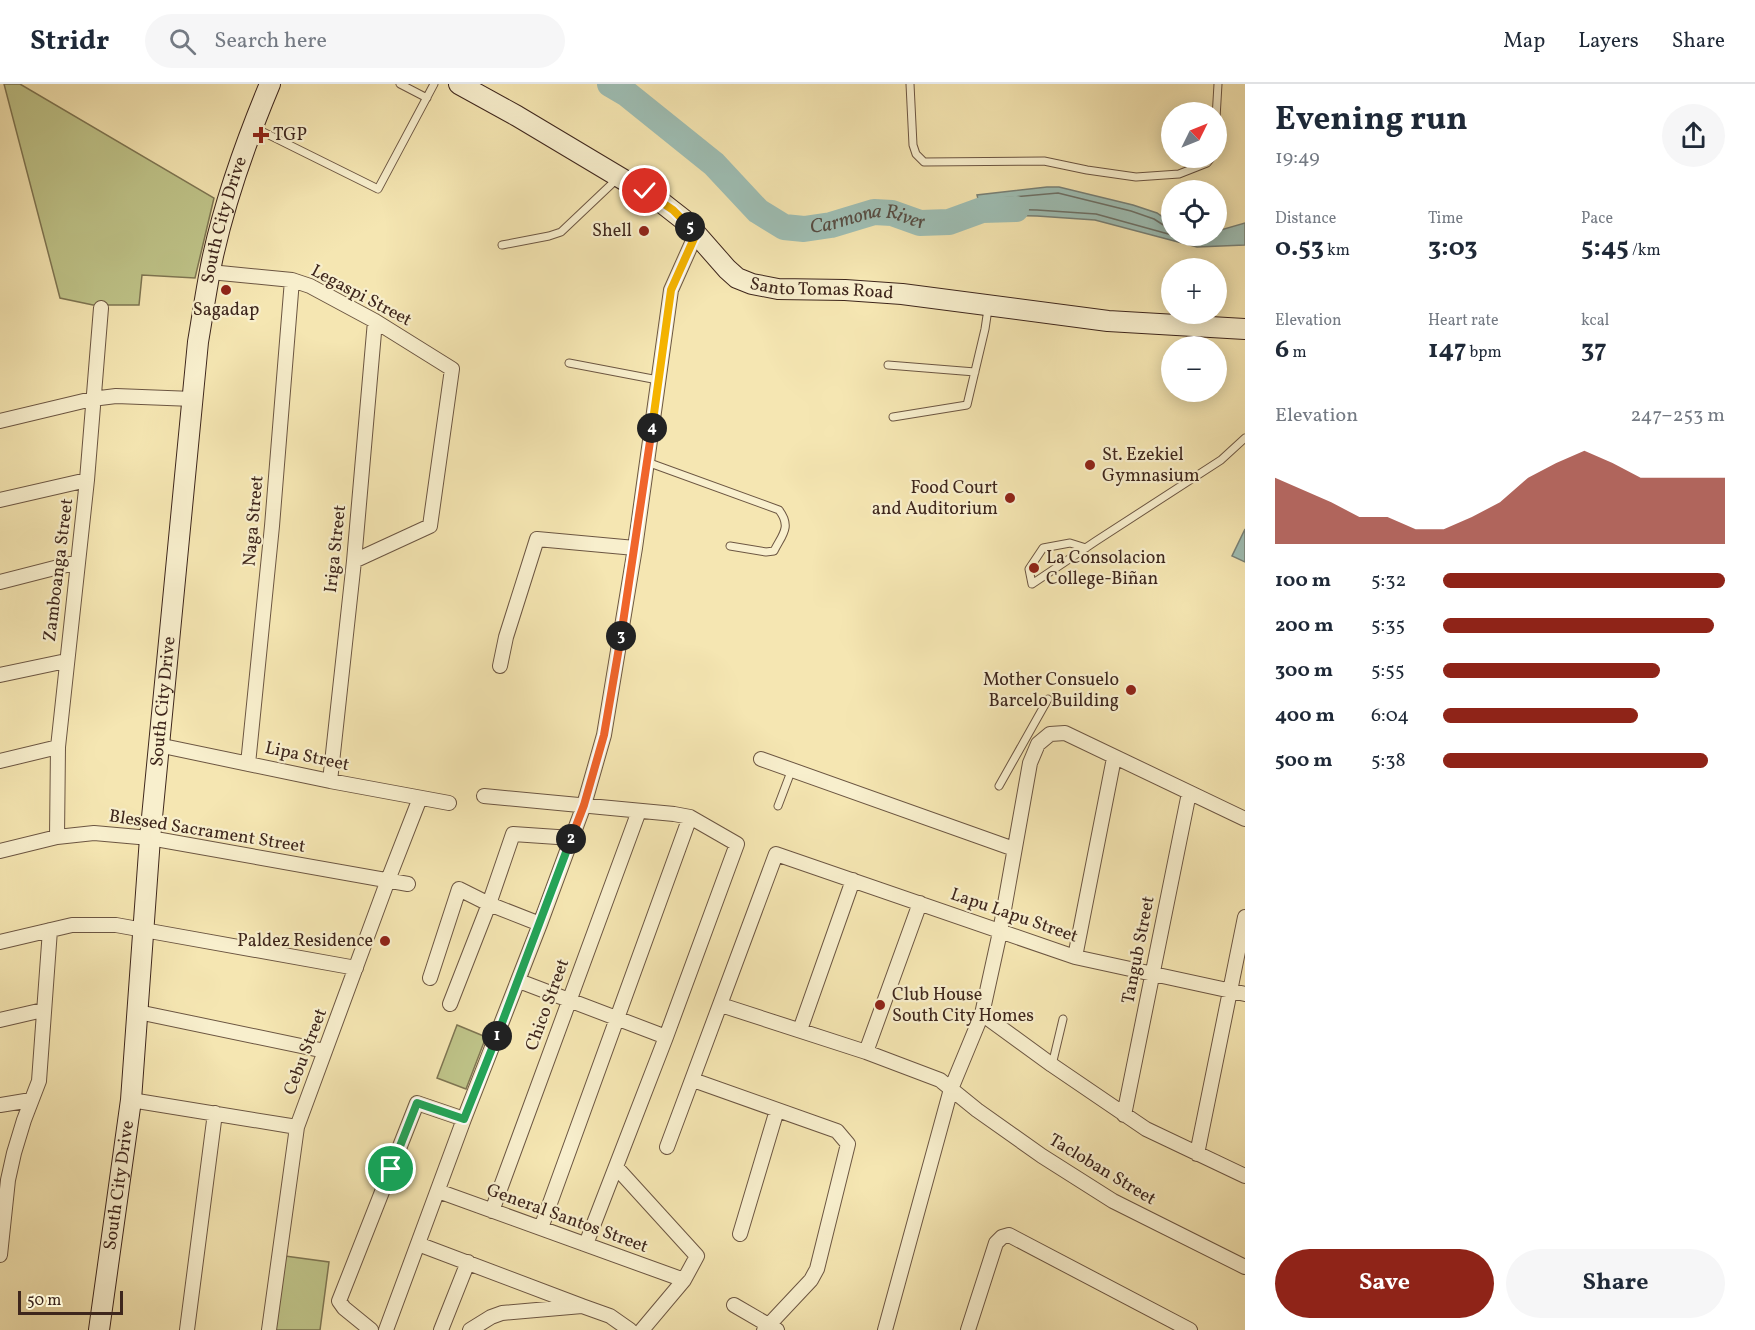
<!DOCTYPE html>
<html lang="en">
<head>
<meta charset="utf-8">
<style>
  body { margin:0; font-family:Vollkorn,serif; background:#f6f6f7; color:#1f2937; height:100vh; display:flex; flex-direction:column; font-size:22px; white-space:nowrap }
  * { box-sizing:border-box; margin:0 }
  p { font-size:20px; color:#747a83 }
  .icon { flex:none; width:33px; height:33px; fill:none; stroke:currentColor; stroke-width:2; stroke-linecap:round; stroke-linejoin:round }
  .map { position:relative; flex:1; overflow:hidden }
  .panel { display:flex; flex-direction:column; background:#fff; width:510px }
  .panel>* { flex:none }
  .needle { width:39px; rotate:47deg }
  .controls { position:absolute; left:1161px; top:18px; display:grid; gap:12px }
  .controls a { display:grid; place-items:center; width:66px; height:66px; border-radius:50%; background:#fff; box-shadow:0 3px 15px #0003; font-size:30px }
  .scale { position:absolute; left:18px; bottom:15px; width:105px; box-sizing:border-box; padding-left:6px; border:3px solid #3e261c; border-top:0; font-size:16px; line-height:21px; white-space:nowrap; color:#3e261c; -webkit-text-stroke:4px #f8efcd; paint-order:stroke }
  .pin { position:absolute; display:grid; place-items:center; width:51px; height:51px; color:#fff; margin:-26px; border:3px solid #fff; border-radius:50%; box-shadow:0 2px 6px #0007 }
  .km { position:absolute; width:30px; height:30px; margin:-15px; border-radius:50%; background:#222; color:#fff; font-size:16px; line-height:30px; text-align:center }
  .round { display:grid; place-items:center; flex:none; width:63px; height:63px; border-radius:32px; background:#f6f6f7 }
  .summary { display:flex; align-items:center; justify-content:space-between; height:102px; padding:0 30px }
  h1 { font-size:33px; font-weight:700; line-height:45px }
  .figures { display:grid; grid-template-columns:repeat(3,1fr); gap:9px; height:102px; padding:6px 30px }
  .figures div { display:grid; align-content:center }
  .figures b { font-size:26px; font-weight:700 }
  .figures small { font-size:16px; font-weight:400 }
  .figures p { font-size:16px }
  .chart { height:168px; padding:12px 30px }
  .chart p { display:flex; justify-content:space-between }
  .chart svg { width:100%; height:108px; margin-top:6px; fill:#8f2418; opacity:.7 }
  .primary-button { display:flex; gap:12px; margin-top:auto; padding:12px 30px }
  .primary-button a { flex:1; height:69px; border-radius:36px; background:#8f2418; color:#fff; font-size:24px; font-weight:700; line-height:69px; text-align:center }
  .primary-button a+a { background:#f6f6f7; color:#1f2937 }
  ul { padding:0 30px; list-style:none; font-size:20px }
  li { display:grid; grid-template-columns:96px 72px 1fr; align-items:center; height:45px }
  li i { height:15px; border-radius:8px; background:#8f2418 }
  header { display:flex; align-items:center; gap:36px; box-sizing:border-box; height:84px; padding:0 30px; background:#fff; border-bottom:2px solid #e0e1e3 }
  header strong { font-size:28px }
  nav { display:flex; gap:33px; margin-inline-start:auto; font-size:21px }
  .search { width:420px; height:54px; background:#f6f6f7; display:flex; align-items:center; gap:15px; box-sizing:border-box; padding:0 21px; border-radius:33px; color:#747a83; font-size:22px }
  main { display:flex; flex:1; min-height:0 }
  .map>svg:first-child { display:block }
  .green { fill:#bfc489; stroke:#7e7552; stroke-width:1.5 }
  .water { fill:#9ebeb4; stroke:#788177; stroke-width:1.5 }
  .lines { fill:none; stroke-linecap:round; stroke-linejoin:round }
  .shore { stroke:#6e7268; stroke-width:1.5 }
  .river { stroke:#9ebeb4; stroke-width:26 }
  .lane-casing { stroke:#6c5642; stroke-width:9 }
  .street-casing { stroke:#6c5642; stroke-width:16 }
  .secondary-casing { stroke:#3e261c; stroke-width:22 }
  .lane { stroke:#f8efcd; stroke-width:7 }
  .street { stroke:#f8efcd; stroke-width:14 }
  .secondary { stroke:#f8efcd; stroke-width:20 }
  .split-1-casing { stroke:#fff; stroke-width:12 }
  .split-2-casing { stroke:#fff; stroke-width:12 }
  .split-3-casing { stroke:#fff; stroke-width:12 }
  .split-4-casing { stroke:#fff; stroke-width:12 }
  .split-5-casing { stroke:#fff; stroke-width:12 }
  .split-6-casing { stroke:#fff; stroke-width:12 }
  .split-1 { stroke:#22a559; stroke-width:8 }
  .split-2 { stroke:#22a559; stroke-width:8 }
  .split-3 { stroke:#f0652b; stroke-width:8 }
  .split-4 { stroke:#f0652b; stroke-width:8 }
  .split-5 { stroke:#f5b400; stroke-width:8 }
  .split-6 { stroke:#f5b400; stroke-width:8 }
  .poi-dot { fill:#8f2418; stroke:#f8efcd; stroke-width:2 }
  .labels { text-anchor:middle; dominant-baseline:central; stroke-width:4.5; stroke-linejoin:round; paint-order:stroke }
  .poi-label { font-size:18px; fill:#3e261c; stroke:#f8efcd; text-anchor:start }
  .street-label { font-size:18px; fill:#3e261c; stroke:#f8efcd }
  .water-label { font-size:20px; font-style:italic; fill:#564c42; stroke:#f8efcd }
</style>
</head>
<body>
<header>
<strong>Stridr</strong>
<div class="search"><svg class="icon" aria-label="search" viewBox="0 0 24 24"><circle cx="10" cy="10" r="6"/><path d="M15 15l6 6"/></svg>Search here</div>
<nav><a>Map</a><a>Layers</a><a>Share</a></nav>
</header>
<main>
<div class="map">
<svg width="1245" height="1246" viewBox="0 0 1245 1246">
  <rect width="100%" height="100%" fill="#f5e6b2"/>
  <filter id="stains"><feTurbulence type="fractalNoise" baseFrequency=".00333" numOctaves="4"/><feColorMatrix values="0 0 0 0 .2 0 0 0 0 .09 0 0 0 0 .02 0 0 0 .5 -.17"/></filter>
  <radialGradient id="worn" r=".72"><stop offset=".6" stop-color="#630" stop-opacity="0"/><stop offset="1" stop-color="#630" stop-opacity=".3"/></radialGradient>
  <!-- green -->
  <path class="green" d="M4,0H20L214,114L195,194L142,191L139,221H93L60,214Z
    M457,941L486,953L466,1005L437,994Z
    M285,1172L329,1178L320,1246H274Z"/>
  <!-- water -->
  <path class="water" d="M1047,103H1059L1133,121L1157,129L1171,139L1172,152H1216L1217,147L1245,139V161L1197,163L1095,136L1037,132L982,131L977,111Z
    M1245,445V478L1232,472Z"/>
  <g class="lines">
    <!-- shore -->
    <path class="shore" d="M1172,144H1168L1154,135L1131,127L1058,109L989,115L986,118L990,125L1037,126L1096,130L1172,151"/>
    <!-- river -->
    <path class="river" id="s1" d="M610,0L627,10L714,80L758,127L784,143L804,145L831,141L874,128L892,129L920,139L949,138L982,126L1016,125"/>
    <!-- lane casing -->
    <g class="lane-casing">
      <path id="lane" d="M400,0L427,14
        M910,0L913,61L916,70L924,78L1044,77L1087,86L1136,93L1179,90L1207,79L1211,74
        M1216,34L1218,0
        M255,44L378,105L434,0
        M502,161L549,152L561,148L618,94
        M569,279L658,296
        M888,281L975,288
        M893,333L967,321L985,245L988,225
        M647,378L779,426C792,443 782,451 774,467L766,468L730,462
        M1086,464L1070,459L1043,464L1029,485L1032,500L1096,457L1221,376L1245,354
        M999,702L1048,615
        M778,722L792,685
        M1052,981L1063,935"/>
    </g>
    <!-- street casing -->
    <g class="street-casing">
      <path id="street" d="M210,188L292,196L310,202L375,237L452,285L430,442L354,477
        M0,337L92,315L116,312L193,315
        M0,416L87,396
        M0,498L78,478
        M500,582L506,553L537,455L635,464
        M0,591L66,577
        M158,661L330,697L449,719
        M761,675L1014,765
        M0,677L58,663
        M248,680L272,442L292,196
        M330,697L354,477L375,237
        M484,712L674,730L690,733L737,760L666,953L586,1160
        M57,753L58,663L87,396L101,224
        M0,767L57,753L94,749L150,754L408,800
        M0,858L72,841H116L356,884
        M1075,873L1114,674
        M430,894L459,805L489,820L540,840
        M519,897L666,953
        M450,920L489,820L513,750L572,754
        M721,921L866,968L940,996L977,1026L1042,1072L1113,1117L1245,1183
        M138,928L325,967
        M982,930L1052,981L1146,1045L1245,1092
        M0,936L43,926
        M800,946L853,796
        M866,968L920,819
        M693,996L837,1047L848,1060L817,1185L811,1196L764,1246
        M131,1016L297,1043
        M0,1021L31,1016
        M1124,1031L1189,709
        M667,1063L776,770L1075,873L1245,910
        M1197,1070L1245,833
        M616,1083L697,1172L684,1196L642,1246
        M438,1107L684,1196
        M492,1127L639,727
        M541,1144L690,733
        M740,1150L777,1026
        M418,1160L582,1222
        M0,1171L8,1096L14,1069L24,1036L39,997L50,846
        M734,1221L777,1246
        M187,1246L215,1029
        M269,1246L297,1043L388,796L420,714
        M371,1246L344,1224L339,1217L417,1019L464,1035
        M386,1246L464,1035L540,840L584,721L604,651L635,464L671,206L696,150
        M441,1246L468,1178
        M470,1246L491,1233L502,1229L582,1222L610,1232L630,1246
        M885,1246L951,1005L982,930L1000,848L1030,679L1038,660L1050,650L1065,649L1245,735
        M968,1246L996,1159L1002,1153L1009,1151L1190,1246"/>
    </g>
    <!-- secondary casing -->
    <g class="secondary-casing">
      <g id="secondary">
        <path id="s2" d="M459,0L517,32L661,118L684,136L727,185L737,194L752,200L778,205L845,206L902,210L1108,237L1245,245"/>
        <path id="s3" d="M99,1246L131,1016L150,754L198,258C203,229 207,200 213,172C226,113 247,55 270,0"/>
      </g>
    </g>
    <!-- lane -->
    <use href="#lane" class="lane"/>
    <!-- street -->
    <use href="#street" class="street"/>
    <!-- secondary -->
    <use href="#secondary" class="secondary"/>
  </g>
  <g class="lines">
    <!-- split-1 casing -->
    <g class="split-1-casing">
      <path id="split-1" d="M391,1085L417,1019L464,1035L497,952"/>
    </g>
    <!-- split-2 casing -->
    <g class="split-2-casing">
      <path id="split-2" d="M497,952L571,755"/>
    </g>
    <!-- split-3 casing -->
    <g class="split-3-casing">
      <path id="split-3" d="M571,755L584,721L604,651L621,552"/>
    </g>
    <!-- split-4 casing -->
    <g class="split-4-casing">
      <path id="split-4" d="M621,552L652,344"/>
    </g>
    <!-- split-5 casing -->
    <g class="split-5-casing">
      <path id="split-5" d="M652,344L671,206L696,150L690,143"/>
    </g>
    <!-- split-6 casing -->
    <g class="split-6-casing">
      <path id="split-6" d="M645,107L673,126L690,143"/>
    </g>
    <!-- split-1 -->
    <use href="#split-1" class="split-1"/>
    <!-- split-2 -->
    <use href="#split-2" class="split-2"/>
    <!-- split-3 -->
    <use href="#split-3" class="split-3"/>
    <!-- split-4 -->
    <use href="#split-4" class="split-4"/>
    <!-- split-5 -->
    <use href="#split-5" class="split-5"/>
    <!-- split-6 -->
    <use href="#split-6" class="split-6"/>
  </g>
  <!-- markers -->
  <g class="poi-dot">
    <path d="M258 42h6v6h6v6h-6v6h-6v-6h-6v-6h6z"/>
    <circle cx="644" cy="147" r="6"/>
    <circle cx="226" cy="206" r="6"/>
    <circle cx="1090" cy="381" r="6"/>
    <circle cx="1010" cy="414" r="6"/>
    <circle cx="1034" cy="484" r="6"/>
    <circle cx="1131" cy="606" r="6"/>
    <circle cx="385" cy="857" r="6"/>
    <circle cx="880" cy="921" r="6"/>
  </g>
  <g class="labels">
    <!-- poi labels -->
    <g class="poi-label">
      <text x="273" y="51">TGP</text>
      <text x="632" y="147" text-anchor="end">Shell</text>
      <text x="226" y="226" text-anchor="middle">Sagadap</text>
      <text x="1102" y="371">St. Ezekiel<tspan x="1102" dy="21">Gymnasium</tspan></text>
      <text x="998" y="404" text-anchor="end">Food Court<tspan x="998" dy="21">and Auditorium</tspan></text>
      <text x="1046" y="474">La Consolacion<tspan x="1046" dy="21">College-Biñan</tspan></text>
      <text x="1119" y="596" text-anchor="end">Mother Consuelo<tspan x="1119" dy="21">Barcelo Building</tspan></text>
      <text x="373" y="857" text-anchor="end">Paldez Residence</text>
      <text x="892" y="911">Club House<tspan x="892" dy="21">South City Homes</tspan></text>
    </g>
    <!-- street labels -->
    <g class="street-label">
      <text stroke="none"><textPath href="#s3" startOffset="1118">South City Drive</textPath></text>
      <text stroke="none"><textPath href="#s2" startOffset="428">Santo Tomas Road</textPath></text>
      <text transform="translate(361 212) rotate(28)">Legaspi Street</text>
      <text transform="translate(254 437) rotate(-85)">Naga Street</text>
      <text transform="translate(336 465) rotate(-84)">Iriga Street</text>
      <text transform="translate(59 486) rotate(-83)">Zamboanga Street</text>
      <text stroke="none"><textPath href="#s3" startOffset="632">South City Drive</textPath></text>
      <text transform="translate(307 673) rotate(12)">Lipa Street</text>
      <text transform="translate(207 748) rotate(9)">Blessed Sacrament Street</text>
      <text transform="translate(1014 832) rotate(19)">Lapu Lapu Street</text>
      <text transform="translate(1139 866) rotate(-79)">Tangub Street</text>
      <text transform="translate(548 921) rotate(-70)">Chico Street</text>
      <text transform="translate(306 968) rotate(-69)">Cebu Street</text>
      <text transform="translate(1102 1086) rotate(31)">Tacloban Street</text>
      <text stroke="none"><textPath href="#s3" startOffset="146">South City Drive</textPath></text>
      <text transform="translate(567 1135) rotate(20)">General Santos Street</text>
    </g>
    <!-- water labels -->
    <g class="water-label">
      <text stroke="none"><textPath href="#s1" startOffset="312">Carmona River</textPath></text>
    </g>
  </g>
  <rect width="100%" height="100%" filter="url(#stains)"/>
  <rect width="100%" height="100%" fill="url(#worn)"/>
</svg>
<div class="controls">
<a><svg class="needle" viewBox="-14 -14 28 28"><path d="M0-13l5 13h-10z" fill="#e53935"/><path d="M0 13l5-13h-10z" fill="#747a83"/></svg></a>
<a><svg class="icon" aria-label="locate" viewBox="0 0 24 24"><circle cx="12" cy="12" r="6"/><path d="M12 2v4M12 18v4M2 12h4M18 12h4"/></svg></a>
<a>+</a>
<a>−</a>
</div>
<div class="scale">50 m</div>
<div class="pin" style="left:391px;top:1085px;background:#1e9e55"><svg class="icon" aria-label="arrive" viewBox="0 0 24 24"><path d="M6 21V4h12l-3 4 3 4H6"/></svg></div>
<div class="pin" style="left:645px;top:107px;background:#d93025"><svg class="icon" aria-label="check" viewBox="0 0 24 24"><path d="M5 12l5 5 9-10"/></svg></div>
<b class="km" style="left:497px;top:952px">1</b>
<b class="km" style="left:571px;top:755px">2</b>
<b class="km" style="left:621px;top:552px">3</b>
<b class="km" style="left:652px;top:344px">4</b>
<b class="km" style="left:690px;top:143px">5</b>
</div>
<section class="panel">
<div class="summary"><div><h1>Evening run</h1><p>19:49</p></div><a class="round"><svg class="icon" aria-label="share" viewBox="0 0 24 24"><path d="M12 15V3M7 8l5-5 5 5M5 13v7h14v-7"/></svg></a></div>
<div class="figures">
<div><p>Distance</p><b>0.53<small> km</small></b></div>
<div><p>Time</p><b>3:03</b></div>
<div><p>Pace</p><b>5:45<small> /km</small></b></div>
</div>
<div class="figures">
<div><p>Elevation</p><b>6<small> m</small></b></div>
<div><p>Heart rate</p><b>147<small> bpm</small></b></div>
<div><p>kcal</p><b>37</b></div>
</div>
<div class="chart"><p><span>Elevation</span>247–253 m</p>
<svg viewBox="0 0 160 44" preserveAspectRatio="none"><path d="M0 44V17L10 22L20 27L30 33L40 33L50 38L60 38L70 33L80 27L90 17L100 11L110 6L120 11L130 17L140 17L150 17L160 17V44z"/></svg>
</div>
<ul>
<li><b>100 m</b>5:32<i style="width:100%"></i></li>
<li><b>200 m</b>5:35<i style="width:96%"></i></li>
<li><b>300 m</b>5:55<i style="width:77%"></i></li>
<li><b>400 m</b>6:04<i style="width:69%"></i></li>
<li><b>500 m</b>5:38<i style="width:94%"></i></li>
</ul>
<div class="primary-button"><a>Save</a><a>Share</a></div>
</section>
</main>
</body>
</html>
